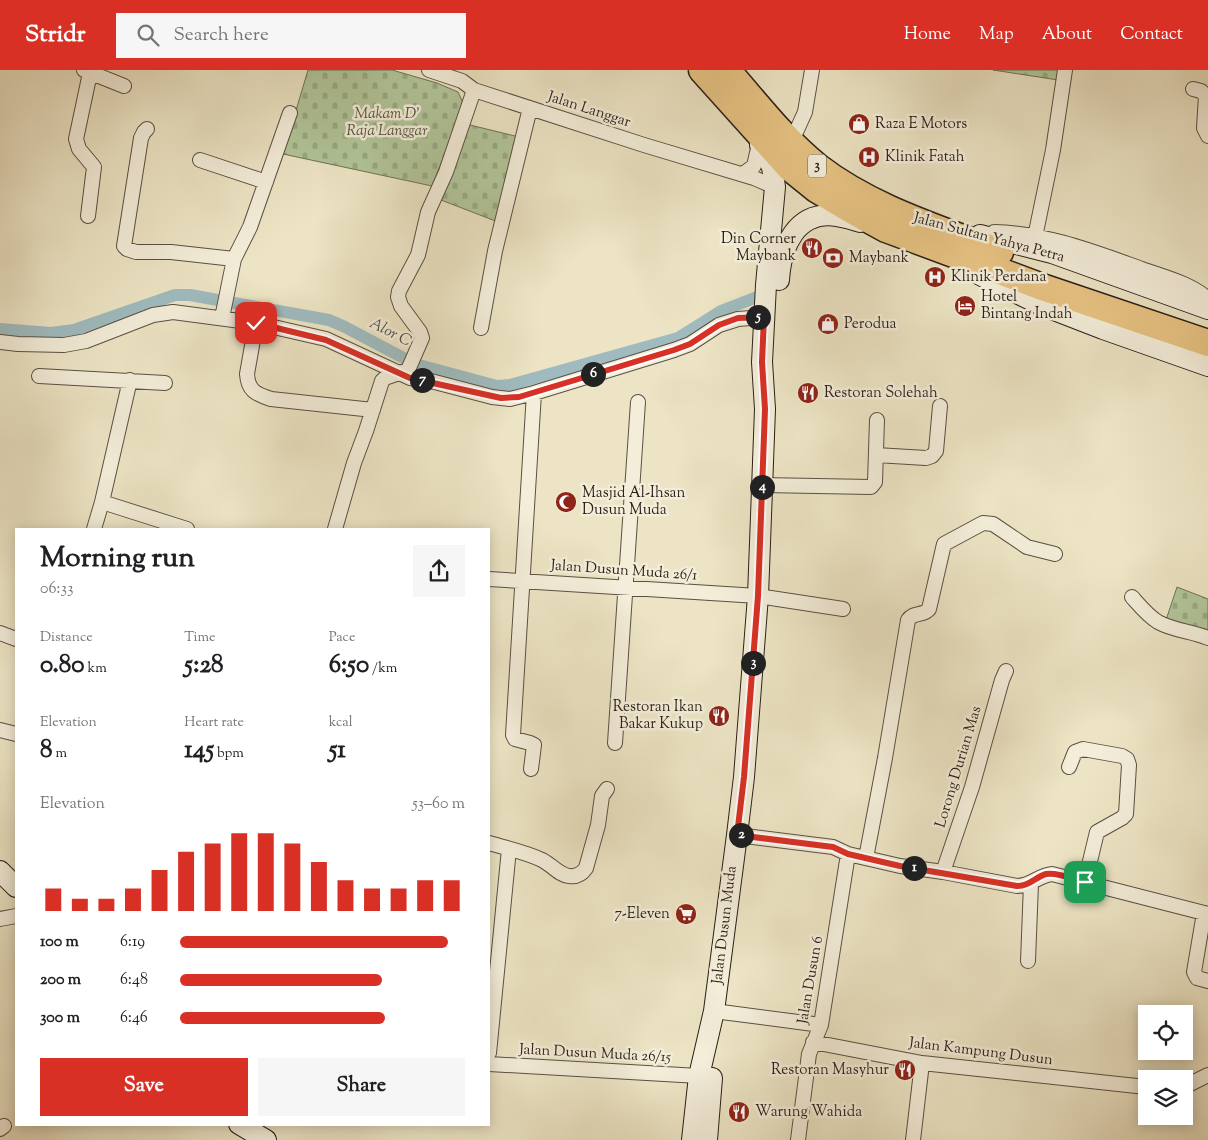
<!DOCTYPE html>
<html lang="en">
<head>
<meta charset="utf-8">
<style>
  body { margin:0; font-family:"Sorts Mill Goudy",serif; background:#f6f6f6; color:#202124; height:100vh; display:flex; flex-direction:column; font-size:19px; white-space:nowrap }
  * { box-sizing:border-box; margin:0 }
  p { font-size:16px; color:#757577 }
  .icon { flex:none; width:28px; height:28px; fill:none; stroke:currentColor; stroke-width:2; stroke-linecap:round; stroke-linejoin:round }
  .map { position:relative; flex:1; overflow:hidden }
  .details { position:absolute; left:15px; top:458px; width:475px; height:598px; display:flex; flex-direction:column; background:#fff; border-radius:0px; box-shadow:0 2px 12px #0003 }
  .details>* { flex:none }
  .tools { position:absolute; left:1138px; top:935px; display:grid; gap:10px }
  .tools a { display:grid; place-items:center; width:55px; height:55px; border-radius:0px; background:#fff; box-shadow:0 2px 12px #0003; font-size:25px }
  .pin { position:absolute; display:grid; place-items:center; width:42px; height:42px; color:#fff; margin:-21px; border-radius:10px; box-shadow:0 2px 8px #0006 }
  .km { position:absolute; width:25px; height:25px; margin:-12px; border-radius:50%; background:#222; color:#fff; font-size:14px; line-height:25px; text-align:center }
  .round { display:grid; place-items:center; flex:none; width:52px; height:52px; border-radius:0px; background:#f6f6f6 }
  .head { display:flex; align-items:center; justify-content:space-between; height:85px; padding:0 25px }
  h1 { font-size:28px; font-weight:800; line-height:38px }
  .figures { display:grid; grid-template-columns:repeat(3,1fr); gap:8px; height:85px; padding:5px 25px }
  .figures div { display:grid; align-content:center }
  .figures b { font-size:25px; font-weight:800 }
  .figures small { font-size:14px; font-weight:400 }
  .figures p { font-size:14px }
  .chart { height:140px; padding:10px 25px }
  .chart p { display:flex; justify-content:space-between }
  .chart svg { width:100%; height:90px; margin-top:5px; stroke:#d93025; stroke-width:6 }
  .primary-button { display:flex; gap:10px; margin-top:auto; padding:10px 25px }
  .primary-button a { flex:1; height:58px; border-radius:0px; background:#d93025; color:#fff; font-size:20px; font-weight:800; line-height:58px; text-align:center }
  .primary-button a+a { background:#f6f6f6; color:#202124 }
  ul { padding:0 25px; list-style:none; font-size:16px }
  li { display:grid; grid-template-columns:80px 60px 1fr; align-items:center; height:38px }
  li i { height:12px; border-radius:6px; background:#d93025 }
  header { display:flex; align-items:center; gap:30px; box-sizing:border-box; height:70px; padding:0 25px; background:#d93025; color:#fff }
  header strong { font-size:24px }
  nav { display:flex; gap:28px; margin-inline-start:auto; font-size:18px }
  .search { width:350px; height:45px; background:#f6f6f6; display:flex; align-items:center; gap:12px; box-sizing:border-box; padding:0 18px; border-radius:0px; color:#757577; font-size:19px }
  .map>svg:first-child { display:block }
  .cemetery { fill:url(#cemetery-stones); stroke:#6e7258 }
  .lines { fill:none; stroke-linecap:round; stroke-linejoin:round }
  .canal { stroke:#9fbbbf; stroke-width:12 }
  .street-casing { stroke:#5a5042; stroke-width:16 }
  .secondary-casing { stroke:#2a1f17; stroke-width:22 }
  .highway-casing { stroke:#2a1f17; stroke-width:29 }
  .street { stroke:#f3edd9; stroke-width:14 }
  .secondary { stroke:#f3edd9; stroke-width:20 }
  .highway { stroke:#e6c282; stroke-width:26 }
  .route-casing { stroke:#fff; stroke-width:10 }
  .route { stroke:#d93025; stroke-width:6 }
  .labels { text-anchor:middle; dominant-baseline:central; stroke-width:5; stroke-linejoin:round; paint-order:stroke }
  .shield { fill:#f3edd9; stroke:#665d51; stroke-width:1 }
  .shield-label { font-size:14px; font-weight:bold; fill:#2a1f17 }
  .street-label { font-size:15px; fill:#2a1f17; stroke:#f3edd9 }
  .park-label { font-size:15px; font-style:italic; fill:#52513e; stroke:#f3edd9 }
  .poi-label { font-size:15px; fill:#2a1f17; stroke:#f3edd9; text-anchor:start }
  .water-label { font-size:16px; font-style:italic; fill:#4d4e49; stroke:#f3edd9 }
</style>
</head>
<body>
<header>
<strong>Stridr</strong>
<div class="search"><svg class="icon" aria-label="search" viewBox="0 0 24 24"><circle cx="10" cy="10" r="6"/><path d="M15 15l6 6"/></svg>Search here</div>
<nav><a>Home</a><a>Map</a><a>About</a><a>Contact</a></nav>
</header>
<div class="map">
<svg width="1208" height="1070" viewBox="0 0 1208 1070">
  <defs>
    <pattern id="cemetery-stones" width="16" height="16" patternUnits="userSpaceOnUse" patternTransform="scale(1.25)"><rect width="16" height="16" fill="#b1c599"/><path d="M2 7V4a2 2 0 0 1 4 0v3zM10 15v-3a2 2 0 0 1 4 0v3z" fill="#98a983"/></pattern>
  </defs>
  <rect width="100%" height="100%" fill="#ece4c4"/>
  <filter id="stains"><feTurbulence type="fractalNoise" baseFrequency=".004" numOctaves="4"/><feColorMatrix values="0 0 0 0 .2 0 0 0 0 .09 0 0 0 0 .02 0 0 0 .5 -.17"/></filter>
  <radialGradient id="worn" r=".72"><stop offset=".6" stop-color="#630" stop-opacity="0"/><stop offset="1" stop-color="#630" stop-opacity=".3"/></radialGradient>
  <!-- cemetery -->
  <path class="cemetery" d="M308,0H392L437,13L458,22L464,35L432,116L283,84Z
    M993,0H1059L1058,10Z
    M466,54L519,67L498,152L441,130Z
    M1177,517L1208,529V567L1165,553Z"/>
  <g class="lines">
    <!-- canal -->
    <path class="canal" d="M0,259L51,263L74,260L175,225H190L329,250L345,257L415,294L497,316L510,315L678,268L721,241L757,227"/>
    <!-- street casing -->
    <g class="street-casing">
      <path id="street" d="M84,0L124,16
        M429,0L462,11L474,20L644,75L754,108L775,117
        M1193,19L1201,21L1206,26L1204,58L1208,66
        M147,59L144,62L141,68L124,176L127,179L136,182H171L234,189
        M791,73L805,42L812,0
        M200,90L266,112
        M743,104L754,96L759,74
        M88,146L94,97L79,79L76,69L90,3
        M994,162C1046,163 1094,182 1142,199C1164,207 1190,213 1208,229
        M1035,167L1053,80L1065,0
        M222,248L234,189L250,157L290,43
        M256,253L247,304C248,320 255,324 271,329L373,340
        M481,258L495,181L530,38
        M0,272L18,274L64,275L86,271L153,245L173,242L256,253L326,269L410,308L427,310L492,327L510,329L534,323L674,280L690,274L719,255L738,249L764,247
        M39,306L165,313
        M876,385L926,388L932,386L936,381L940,336
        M762,415L871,417L875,412L877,350
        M102,432L187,459
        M94,459L102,432L130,310
        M335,459L354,393L366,361L382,311L385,308L408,300L422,268L420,262L401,236L398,227L399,221L418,185L428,142L446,102L474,20
        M489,509L758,526L843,539
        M1132,527C1140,536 1148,546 1158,552C1174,561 1192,561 1208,568
        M0,563L16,569
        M0,660L16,664
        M615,673L638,332
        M1069,697L1075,682L1083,679L1122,686L1127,689L1129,695L1126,744L1122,748L1097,762L1085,812
        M531,699L534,675L530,673L515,669L513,665L534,323
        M737,765L833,777L848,784L900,796L943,802L1017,816C1031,816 1039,805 1052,804L1208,844
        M489,773C506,778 525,782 542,790C552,795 559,805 569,806C577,807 582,804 586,798L598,755L602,726L607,719
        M866,788L885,688L908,550C913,542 924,546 929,539L944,474L983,453L993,454L1027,477L1055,484
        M943,802L972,717L1002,610L1006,601
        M1204,843L1194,902L1197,908L1208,911
        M0,849L16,846
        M1028,891L1031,814
        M714,941L821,955
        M813,972L922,993L1146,1017
        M489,983L509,779
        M489,994L699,1006
        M1184,1017L1208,1005
        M0,1059L4,1056
        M798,1070L809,984L821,955L848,784
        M913,1070L922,993"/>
    </g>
    <!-- secondary casing -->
    <g class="secondary-casing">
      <path id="secondary" d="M980,165L1052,183L1208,239
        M980,205L1041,235L1103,259L1208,296
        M779,210C781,177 796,140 837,146C844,147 852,149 860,152
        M0,801L16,817
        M239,1054L266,1070
        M692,1070L699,1006L714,941L737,765L744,707L758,526L765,339L762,292L766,215L775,117L772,97L760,75
        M707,1070L712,1008"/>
    </g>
    <!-- highway casing -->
    <g class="highway-casing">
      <path id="highway" d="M702,0L790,98L816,119L855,142L886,159L1045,218L1208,273
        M727,0C756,33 783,69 818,97C871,138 938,158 1000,182"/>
    </g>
    <!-- street -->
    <use href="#street" class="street"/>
    <!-- secondary -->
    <use href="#secondary" class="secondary"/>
    <!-- highway -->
    <use href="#highway" class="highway"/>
  </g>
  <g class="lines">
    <!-- route casing -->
    <g class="route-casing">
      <path id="route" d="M256,253L326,270L410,308L501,328L519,327L674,280L690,274L719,255L738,248L764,247L762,292L765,339L758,526L744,707L737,765L833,777L848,784L900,796L1017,816C1030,816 1035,807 1046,804C1057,802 1074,809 1085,812"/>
    </g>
    <!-- route -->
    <use href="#route" class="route"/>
  </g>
  <!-- icons -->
  <defs>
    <g id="shop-disc" transform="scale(1.125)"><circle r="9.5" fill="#8f2418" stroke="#f3edd9"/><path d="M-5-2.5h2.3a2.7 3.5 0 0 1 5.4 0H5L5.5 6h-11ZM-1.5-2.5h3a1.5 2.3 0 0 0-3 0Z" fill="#fff"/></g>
    <g id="hospital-disc" transform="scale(1.125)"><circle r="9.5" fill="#8f2418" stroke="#f3edd9"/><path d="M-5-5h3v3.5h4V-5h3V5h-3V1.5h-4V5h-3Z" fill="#fff"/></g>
    <g id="restaurant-disc" transform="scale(1.125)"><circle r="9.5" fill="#8f2418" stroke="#f3edd9"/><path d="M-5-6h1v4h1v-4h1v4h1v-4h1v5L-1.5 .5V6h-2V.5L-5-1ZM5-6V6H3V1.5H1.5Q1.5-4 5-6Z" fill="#fff"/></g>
    <g id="bank-disc" transform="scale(1.125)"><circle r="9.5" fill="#8f2418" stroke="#f3edd9"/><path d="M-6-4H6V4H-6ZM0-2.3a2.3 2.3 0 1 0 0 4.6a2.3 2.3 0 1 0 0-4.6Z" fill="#fff"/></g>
    <g id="hotel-disc" transform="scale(1.125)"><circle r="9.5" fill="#8f2418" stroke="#f3edd9"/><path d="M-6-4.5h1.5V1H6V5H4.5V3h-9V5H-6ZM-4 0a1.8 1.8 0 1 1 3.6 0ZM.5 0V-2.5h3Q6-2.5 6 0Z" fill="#fff"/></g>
    <g id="mosque-disc" transform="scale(1.125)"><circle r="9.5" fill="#8f2418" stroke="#f3edd9"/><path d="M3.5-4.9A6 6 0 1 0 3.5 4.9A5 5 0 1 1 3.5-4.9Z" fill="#fff"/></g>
    <g id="supermarket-disc" transform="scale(1.125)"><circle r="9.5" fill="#8f2418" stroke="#f3edd9"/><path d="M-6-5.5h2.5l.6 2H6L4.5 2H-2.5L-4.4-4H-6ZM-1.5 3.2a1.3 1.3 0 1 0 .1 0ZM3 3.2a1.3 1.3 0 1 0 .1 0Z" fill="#fff"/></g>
  </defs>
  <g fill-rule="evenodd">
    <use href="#shop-disc" x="859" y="54"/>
    <use href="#hospital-disc" x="869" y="87"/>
    <use href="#restaurant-disc" x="812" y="178"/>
    <use href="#bank-disc" x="833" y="188"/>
    <use href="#hospital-disc" x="935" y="207"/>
    <use href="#hotel-disc" x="965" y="236"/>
    <use href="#shop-disc" x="828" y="254"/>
    <use href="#restaurant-disc" x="808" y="323"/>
    <use href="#mosque-disc" x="566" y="432"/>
    <use href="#restaurant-disc" x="719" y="646"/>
    <use href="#supermarket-disc" x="686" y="844"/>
    <use href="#restaurant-disc" x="905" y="1000"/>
    <use href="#restaurant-disc" x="739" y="1042"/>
  </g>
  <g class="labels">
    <!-- shield labels -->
    <rect class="shield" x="808" y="84.5" width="18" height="23" rx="4"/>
    <g class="shield-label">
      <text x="817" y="96">3</text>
    </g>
    <!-- street labels -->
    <g class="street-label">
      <text transform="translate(589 40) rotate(18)">Jalan Langgar</text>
      <text transform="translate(989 168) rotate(15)">Jalan Sultan Yahya Petra</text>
      <text transform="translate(624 501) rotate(4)">Jalan Dusun Muda 26/1</text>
      <text transform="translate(959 697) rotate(-73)">Lorong Durian Mas</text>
      <text transform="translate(725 855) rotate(-83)">Jalan Dusun Muda</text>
      <text transform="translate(811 910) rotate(-80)">Jalan Dusun 6</text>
      <text transform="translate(981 982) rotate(7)">Jalan Kampung Dusun</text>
      <text transform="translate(595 984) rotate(3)">Jalan Dusun Muda 26/15</text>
    </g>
    <!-- park labels -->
    <g class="park-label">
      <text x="387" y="44">Makam D'<tspan x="387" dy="17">Raja Langgar</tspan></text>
    </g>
    <!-- poi labels -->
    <g class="poi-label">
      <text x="875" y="54">Raza E Motors</text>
      <text x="885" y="87">Klinik Fatah</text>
      <text x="796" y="169" text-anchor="end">Din Corner<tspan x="796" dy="17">Maybank</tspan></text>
      <text x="849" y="188">Maybank</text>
      <text x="951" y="207">Klinik Perdana</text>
      <text x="981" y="227">Hotel<tspan x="981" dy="17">Bintang Indah</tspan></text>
      <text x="844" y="254">Perodua</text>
      <text x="824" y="323">Restoran Solehah</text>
      <text x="582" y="423">Masjid Al-Ihsan<tspan x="582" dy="17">Dusun Muda</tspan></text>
      <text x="703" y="637" text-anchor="end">Restoran Ikan<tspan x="703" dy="17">Bakar Kukup</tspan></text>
      <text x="670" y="844" text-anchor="end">7-Eleven</text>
      <text x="889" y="1000" text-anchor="end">Restoran Masyhur</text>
      <text x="755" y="1042">Warung Wahida</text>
    </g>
    <!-- water labels -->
    <g class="water-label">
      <text transform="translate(390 263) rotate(27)">Alor C</text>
    </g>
  </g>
  <rect width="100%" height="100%" filter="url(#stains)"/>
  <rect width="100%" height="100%" fill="url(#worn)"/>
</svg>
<div class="tools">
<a><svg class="icon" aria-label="locate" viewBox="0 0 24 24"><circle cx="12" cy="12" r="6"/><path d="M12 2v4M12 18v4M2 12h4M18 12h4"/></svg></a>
<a><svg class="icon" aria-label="layers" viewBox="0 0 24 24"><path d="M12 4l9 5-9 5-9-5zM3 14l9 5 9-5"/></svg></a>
</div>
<div class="pin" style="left:1085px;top:812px;background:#1e9e55"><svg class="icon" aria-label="arrive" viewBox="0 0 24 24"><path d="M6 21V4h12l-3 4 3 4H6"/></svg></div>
<div class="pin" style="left:256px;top:253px;background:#d93025"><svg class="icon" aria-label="check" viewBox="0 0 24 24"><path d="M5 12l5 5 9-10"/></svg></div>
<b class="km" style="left:914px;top:798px">1</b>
<b class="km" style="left:741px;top:765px">2</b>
<b class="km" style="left:753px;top:593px">3</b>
<b class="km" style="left:762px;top:417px">4</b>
<b class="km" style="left:758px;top:247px">5</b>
<b class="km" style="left:593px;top:304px">6</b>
<b class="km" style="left:422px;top:310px">7</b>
<section class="details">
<div class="head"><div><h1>Morning run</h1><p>06:33</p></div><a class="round"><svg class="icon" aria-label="share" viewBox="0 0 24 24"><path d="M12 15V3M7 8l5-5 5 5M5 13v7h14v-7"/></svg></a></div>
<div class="figures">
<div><p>Distance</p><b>0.80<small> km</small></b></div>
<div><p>Time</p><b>5:28</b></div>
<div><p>Pace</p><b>6:50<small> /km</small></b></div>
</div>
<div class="figures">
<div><p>Elevation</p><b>8<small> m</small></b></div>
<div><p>Heart rate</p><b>145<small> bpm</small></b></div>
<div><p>kcal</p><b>51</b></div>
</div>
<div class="chart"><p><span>Elevation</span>53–60 m</p>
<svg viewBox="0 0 160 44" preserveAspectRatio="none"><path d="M5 44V33M15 44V38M25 44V38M35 44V33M45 44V24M55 44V15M65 44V11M75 44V6M85 44V6M95 44V11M105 44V20M115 44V29M125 44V33M135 44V33M145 44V29M155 44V29"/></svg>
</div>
<ul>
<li><b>100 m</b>6:19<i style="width:94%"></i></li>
<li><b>200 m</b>6:48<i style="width:71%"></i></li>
<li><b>300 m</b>6:46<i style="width:72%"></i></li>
</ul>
<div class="primary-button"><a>Save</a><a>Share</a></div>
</section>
</div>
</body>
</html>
